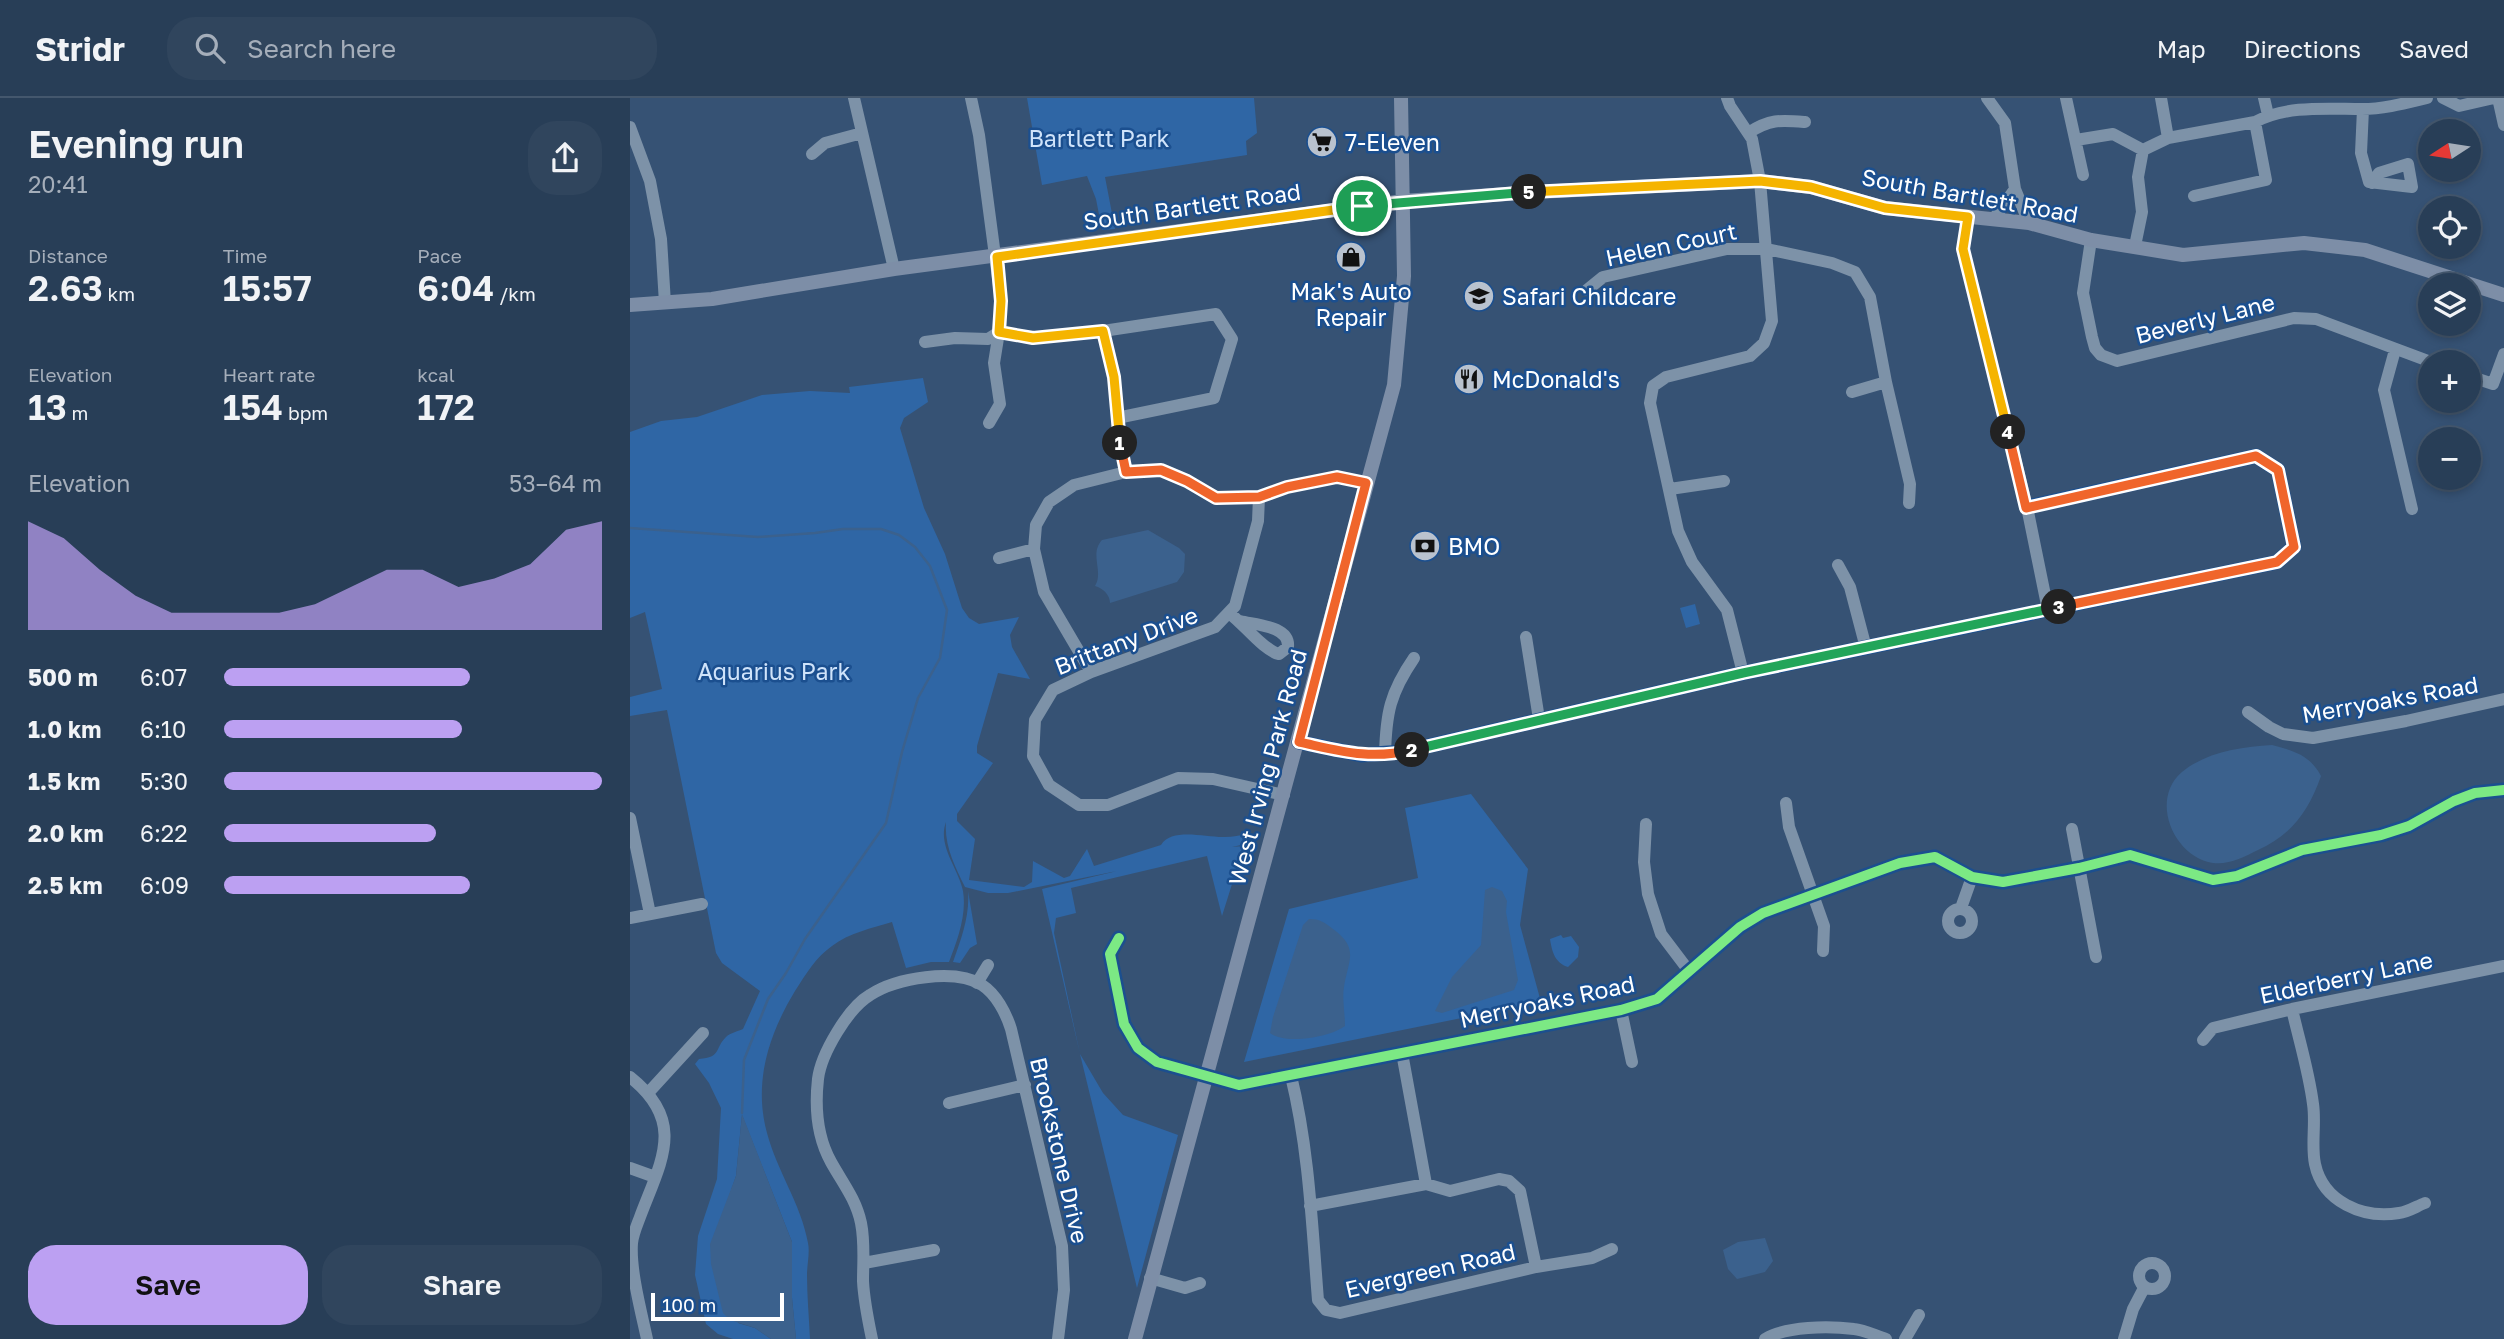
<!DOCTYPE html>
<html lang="en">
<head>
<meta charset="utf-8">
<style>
  body { margin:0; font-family:"Golos Text",sans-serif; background:#30455d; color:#f1f3f6; height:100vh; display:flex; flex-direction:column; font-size:26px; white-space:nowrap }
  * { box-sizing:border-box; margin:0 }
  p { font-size:23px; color:#a5aeba }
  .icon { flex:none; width:38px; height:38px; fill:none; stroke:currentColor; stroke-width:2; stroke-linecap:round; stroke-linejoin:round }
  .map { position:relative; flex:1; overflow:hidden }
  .details { display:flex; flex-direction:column; background:#283e57; width:630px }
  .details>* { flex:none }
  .needle { width:46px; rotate:258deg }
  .buttons { position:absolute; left:1788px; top:21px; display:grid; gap:14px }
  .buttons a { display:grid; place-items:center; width:63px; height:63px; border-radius:50%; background:#283e57; box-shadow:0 4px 10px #0003,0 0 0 2px #44576d; font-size:35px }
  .scale { position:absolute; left:21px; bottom:18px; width:133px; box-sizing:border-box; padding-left:7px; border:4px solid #fff; border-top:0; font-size:19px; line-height:24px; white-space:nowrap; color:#fff; -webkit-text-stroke:5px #1b4f8f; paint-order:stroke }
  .pin { position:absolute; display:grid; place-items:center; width:60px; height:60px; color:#fff; margin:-30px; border:4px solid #fff; border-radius:50%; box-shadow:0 2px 7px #0007 }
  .km { position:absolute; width:35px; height:35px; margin:-18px; border-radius:50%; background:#222; color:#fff; font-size:19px; line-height:35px; text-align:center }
  .round { display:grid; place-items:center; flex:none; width:74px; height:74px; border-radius:28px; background:#30455d }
  .head { display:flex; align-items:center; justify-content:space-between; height:119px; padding:0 28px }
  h1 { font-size:38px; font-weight:600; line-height:52px }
  .figures { display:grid; grid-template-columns:repeat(3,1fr); gap:10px; height:119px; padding:7px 28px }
  .figures div { display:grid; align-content:center }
  .figures b { font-size:35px; font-weight:600 }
  .figures small { font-size:19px; font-weight:400 }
  .figures p { font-size:19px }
  .chart { height:196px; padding:14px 28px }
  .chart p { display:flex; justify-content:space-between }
  .chart svg { width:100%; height:126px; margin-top:7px; fill:#bca0f2; opacity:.7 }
  .action { display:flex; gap:14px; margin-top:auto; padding:14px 28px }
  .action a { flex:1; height:80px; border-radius:28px; background:#bca0f2; color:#111; font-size:28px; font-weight:600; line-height:80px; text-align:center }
  .action a+a { background:#30455d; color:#f1f3f6 }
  ul { padding:0 28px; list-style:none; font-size:23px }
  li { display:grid; grid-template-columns:112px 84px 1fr; align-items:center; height:52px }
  li i { height:18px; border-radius:9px; background:#bca0f2 }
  header { display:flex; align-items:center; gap:42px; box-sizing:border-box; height:98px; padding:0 35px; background:#283e57; border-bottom:2px solid #44576d }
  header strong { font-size:33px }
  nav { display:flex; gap:38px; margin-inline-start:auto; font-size:24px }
  .search { width:490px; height:63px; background:#30455d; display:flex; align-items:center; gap:18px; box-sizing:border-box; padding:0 24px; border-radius:28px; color:#a5aeba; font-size:26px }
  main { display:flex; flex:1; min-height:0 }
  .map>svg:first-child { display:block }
  .green { fill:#2f66a5 }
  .water { fill:#3b618d }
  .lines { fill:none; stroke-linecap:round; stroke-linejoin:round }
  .stream { stroke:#3b618d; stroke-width:2.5 }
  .minor { stroke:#7d92a8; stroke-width:12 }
  .major { stroke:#7d8ea7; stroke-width:14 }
  .cycleway-casing { stroke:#1b4f8f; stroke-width:15 }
  .cycleway { stroke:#7ce984; stroke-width:10 }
  .split-1-casing { stroke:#fff; stroke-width:14 }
  .split-2-casing { stroke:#fff; stroke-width:14 }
  .split-3-casing { stroke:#fff; stroke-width:14 }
  .split-4-casing { stroke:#fff; stroke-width:14 }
  .split-5-casing { stroke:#fff; stroke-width:14 }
  .split-6-casing { stroke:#fff; stroke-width:14 }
  .split-1 { stroke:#f5b400; stroke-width:9 }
  .split-2 { stroke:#f0652b; stroke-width:9 }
  .split-3 { stroke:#22a559; stroke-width:9 }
  .split-4 { stroke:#f0652b; stroke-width:9 }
  .split-5 { stroke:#f5b400; stroke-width:9 }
  .split-6 { stroke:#22a559; stroke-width:9 }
  .labels { text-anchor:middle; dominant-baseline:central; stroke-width:5; stroke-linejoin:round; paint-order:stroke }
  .park-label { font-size:23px; fill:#cfe3fa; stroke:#1b4f8f }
  .poi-label { font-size:23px; fill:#fff; stroke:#1b4f8f; text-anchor:start }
  .street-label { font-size:23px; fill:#fff; stroke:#1b4f8f }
</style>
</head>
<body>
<header>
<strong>Stridr</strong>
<div class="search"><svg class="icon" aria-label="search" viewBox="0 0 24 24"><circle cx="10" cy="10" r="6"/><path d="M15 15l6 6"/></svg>Search here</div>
<nav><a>Map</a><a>Directions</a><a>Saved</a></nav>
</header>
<main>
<section class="details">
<div class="head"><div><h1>Evening run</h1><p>20:41</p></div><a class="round"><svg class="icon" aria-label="share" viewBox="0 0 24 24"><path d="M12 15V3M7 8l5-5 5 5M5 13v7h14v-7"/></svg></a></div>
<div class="figures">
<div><p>Distance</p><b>2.63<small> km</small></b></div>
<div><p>Time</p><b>15:57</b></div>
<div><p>Pace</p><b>6:04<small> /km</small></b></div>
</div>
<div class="figures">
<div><p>Elevation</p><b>13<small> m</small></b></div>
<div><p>Heart rate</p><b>154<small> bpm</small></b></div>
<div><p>kcal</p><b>172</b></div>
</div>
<div class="chart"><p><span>Elevation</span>53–64 m</p>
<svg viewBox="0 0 160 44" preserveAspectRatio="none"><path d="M0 44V6L10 12L20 23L30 32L40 38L50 38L60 38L70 38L80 35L90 29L100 23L110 23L120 29L130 26L140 21L150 9L160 6V44z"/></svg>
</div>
<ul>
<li><b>500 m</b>6:07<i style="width:65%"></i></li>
<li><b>1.0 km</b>6:10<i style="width:63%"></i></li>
<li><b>1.5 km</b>5:30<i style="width:100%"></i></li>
<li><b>2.0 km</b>6:22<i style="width:56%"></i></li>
<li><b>2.5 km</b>6:09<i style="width:65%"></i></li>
</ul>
<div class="action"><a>Save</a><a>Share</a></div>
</section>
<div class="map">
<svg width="1874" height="1241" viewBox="0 0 1874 1241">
  <rect width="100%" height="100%" fill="#365274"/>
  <!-- green -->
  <path class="green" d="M397,0H624L627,35L616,43L617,57L475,79L485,131L472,132L466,101L457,78L412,87Z
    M293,280L298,304L274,320L270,330L294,410L315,456L332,510L339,520L349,526L389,519L380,537L382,549L400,581L368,575L347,648V655L363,665L327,716V723L345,741L339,782L394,789L402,784L403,763L434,780L440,778L457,751L464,768L531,747C542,729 577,740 595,739C603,739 610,737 617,736L620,745L602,749L614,748L592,818L577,758L441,790L446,815L426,820L424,835L450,956L473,995L493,1017L548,1037L507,1190L450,956L412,791L487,773L378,795H358L335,789C325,769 314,747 316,724C307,748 329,771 333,793C337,817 327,843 319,864H301L276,870L262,824C242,830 219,835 202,848C186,859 176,876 165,893C139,936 123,984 137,1035C147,1073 171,1106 178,1145C180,1155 177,1166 177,1177C177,1198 179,1220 180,1241H166L162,1200V1144L112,1017L106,1078L98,1101L108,1225L125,1230L141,1241H103L88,1236L76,1226L65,1177L68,1138L87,1081L91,1010L79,985L65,966L69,961C92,959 84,951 96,939C100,935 109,933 113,931L130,893L92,865L86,855L37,612L0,618V599L32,591L15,514L0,520V334L31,323L67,319L132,297L180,293L220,295L219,289Z
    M1065,506L1070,526L1056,530L1050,510Z
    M841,696L898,771L890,827L911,904L614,964L659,811L788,780L775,710Z
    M338,793L347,846L340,850L330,865L323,864C331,841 340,818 338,793Z
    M931,837L933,840L941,838L949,849L948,859L938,869C925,865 922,854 920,841Z"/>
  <!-- water -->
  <path class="water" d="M518,432L549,450L555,456L554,474L547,484L480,505C480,497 473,490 465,488C474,474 459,456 472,442Z
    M1642,647C1664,653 1680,657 1691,678C1679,712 1662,737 1628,752C1614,759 1599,767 1583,765C1544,759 1519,702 1552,674C1576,654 1611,649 1642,647Z
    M862,789L872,793L877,803L876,814L888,882L884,892L812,915L805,913L822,879L851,847L855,792Z
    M679,821C690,821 694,824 703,831C730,851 718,862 714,889C712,901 715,915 715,928C701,939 655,947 640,935L643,919L673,827Z
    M112,1016L162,1144V1200L166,1241H141L125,1230L100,1222L93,1215L81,1166L80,1146L106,1078Z
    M1135,1140L1143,1163L1135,1174L1107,1181L1098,1171L1093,1152L1108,1144Z"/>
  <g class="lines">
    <!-- stream -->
    <path class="stream" d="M0,430L128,439L185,435L213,431H251L269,437L285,449L300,468L317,512L310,560L288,600L272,654L256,725L175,841L156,875L138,901L114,962L112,1015"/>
    <!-- minor -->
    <path class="minor" d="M224,0L264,171
      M341,0L349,37L371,203L369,234L364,265L370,306L359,325
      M1097,0L1100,8L1122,41L1130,83L1142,223L1134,245L1120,258L1036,279L1023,288L1020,305L1048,433L1062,464L1097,512L1113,575
      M1357,0L1375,25L1385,91L1399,125
      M1436,0L1453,77
      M1531,0L1538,40
      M1634,0L1638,17
      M1813,0L1829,8L1864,0
      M1868,0L1874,27
      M1733,11L1731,55L1739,84L1782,89L1778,66L1749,75L1742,85
      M0,29L20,83L31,141L35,205
      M1118,35C1140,21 1150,22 1175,24
      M1446,42L1483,36L1513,52
      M182,56L195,45L232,35
      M1564,98L1636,82L1625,24
      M1338,119L1333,151L1397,409L1418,512
      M1363,122L1385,91
      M1461,142L1453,195L1462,239L1465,250L1471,257L1487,263L1664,220L1686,221L1801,264
      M1505,148L1512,114L1508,79L1513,52L1538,40L1625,24C1657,7 1697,11 1732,11C1754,11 1776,5 1797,0
      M957,192L973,179L1097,151H1137L1202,165L1225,174L1240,199L1256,284L1280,386L1279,405
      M473,233L484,279L489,340L496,374
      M295,244L325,240L358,241L369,234L403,240L473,233L586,216L602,241L584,300L487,320
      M1765,252L1754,292L1782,411
      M1839,278L1863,286L1874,256
      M1222,294L1256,284
      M1040,391L1094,383
      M629,399L628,423L605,508L585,529L461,574L423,592L405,622L403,658L419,687L449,707H478L548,680L583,681L654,697
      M369,460L404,451
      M1208,467L1220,489L1236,550
      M599,515C613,525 634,553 649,556L658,549C660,528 626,527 610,523
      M896,539L909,621
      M461,574L414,494L404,451L406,427L419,404L444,387L496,374L531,372L557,383L586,400L629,399L657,389L707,379L736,385
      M1618,614L1639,629L1653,636L1683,640L1776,623L1874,601
      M669,644L731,657L772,654L1113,575L1647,464L1664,449L1648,372L1626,358L1397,409
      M755,657C756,615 760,595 784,560
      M1156,705L1159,729L1194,828L1193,853
      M0,720L20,816
      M1016,726L1014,764L1018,796L1031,836L1059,873
      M1442,731L1466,859
      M1331,810L1342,779
      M1318 823a12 12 0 1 1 24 0a12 12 0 1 1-24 0Z
      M0,820L72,806
      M489,840L480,856L494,926L508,950L527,964L609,987L991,912L1027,901L1110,829L1133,815L1270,765L1305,759L1342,779L1373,784L1449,770L1500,757L1583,782L1607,778L1672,752L1751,737L1779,728L1824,703L1845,695L1874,692
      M347,885L358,867
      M1662,911C1669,942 1679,974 1683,1006C1686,1025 1681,1047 1685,1066C1693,1104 1733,1121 1769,1115C1778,1114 1787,1108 1795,1105
      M991,912L1002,964
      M1573,942L1583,930L1662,911L1874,868
      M772,955L796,1086
      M661,978C679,1051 682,1128 688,1202L696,1212L710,1215L906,1169L962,1160L982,1151
      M0,979C57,1024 31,1063 10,1119C7,1127 3,1136 2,1145C0,1172 11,1213 17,1241
      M19,994L73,935
      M319,1005L395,987
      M0,1070L25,1079
      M680,1108L796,1086L820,1093L869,1081L879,1083L890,1093L906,1169
      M1509 1178a13 13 0 1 1 26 0a13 13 0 1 1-26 0Z
      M234,1165L304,1152
      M520,1180L555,1190L570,1185
      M242,1241C238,1222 234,1203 233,1183C233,1164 235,1145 231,1125C226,1101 212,1084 201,1064C187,1039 185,1008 188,981C191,956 218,910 240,897C266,880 325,870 352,887C366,896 376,915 381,931L432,1148L434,1192L428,1241
      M1135,1241C1156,1228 1199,1228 1224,1231C1235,1232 1246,1238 1256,1241
      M1275,1241L1289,1217
      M1494,1241L1503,1211L1514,1190"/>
    <!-- major -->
    <path class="major" d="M0,207L82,201L264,171L773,103L906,94L1130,83L1181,89L1255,110L1399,125L1461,142L1553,157L1674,145L1735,152L1874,197
      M505,1241L764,287L774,178L771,0"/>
    <!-- cycleway casing -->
    <g class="cycleway-casing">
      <path id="cycleway" d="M669,644L731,657L772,654L1113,575L1647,464L1664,449L1648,372L1626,358L1397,409
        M489,840L480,856L494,926L508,950L527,964L609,987L991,912L1027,901L1110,829L1133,815L1270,765L1305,759L1342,779L1373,784L1449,770L1500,757L1583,782L1607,778L1672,752L1751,737L1779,728L1824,703L1845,695L1874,692"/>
    </g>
    <!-- cycleway -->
    <use href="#cycleway" class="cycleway"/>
  </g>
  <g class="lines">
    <!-- split-1 casing -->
    <g class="split-1-casing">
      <path id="split-1" d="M490,345L484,279L473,233L403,240L369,234L371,203L367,159L732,108"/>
    </g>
    <!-- split-2 casing -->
    <g class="split-2-casing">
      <path id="split-2" d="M490,345L496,374L531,372L557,383L586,400L629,399L657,389L707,379L736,385L669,644C711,653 739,662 782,652"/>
    </g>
    <!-- split-3 casing -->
    <g class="split-3-casing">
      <path id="split-3" d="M782,652L1113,575L1429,509"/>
    </g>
    <!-- split-4 casing -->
    <g class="split-4-casing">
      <path id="split-4" d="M1378,334L1396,410L1626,358L1648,372L1664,449L1647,464L1429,509"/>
    </g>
    <!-- split-5 casing -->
    <g class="split-5-casing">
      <path id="split-5" d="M899,94L1130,83L1181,89L1255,110L1338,119L1333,151L1378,334"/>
    </g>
    <!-- split-6 casing -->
    <g class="split-6-casing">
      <path id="split-6" d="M732,108L899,94"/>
    </g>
    <!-- split-1 -->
    <use href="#split-1" class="split-1"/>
    <!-- split-2 -->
    <use href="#split-2" class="split-2"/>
    <!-- split-3 -->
    <use href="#split-3" class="split-3"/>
    <!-- split-4 -->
    <use href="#split-4" class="split-4"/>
    <!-- split-5 -->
    <use href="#split-5" class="split-5"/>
    <!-- split-6 -->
    <use href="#split-6" class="split-6"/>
  </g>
  <!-- icons -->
  <defs>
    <g id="supermarket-disc" transform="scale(1.575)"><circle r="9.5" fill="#b9c2ce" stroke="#1b4f8f"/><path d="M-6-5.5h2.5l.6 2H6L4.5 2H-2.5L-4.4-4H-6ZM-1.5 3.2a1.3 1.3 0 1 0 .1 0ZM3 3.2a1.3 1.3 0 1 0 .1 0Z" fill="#111"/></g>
    <g id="shop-disc" transform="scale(1.575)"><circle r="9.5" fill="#b9c2ce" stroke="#1b4f8f"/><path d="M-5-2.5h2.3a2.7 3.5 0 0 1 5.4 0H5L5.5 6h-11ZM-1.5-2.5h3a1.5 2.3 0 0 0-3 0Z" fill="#111"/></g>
    <g id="school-disc" transform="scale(1.575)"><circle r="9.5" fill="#b9c2ce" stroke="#1b4f8f"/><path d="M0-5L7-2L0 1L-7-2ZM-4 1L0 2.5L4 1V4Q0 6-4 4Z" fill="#111"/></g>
    <g id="restaurant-disc" transform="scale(1.575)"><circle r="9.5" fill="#b9c2ce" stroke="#1b4f8f"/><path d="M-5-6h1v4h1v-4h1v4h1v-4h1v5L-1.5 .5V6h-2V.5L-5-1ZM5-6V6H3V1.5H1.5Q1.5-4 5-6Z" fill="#111"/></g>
    <g id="bank-disc" transform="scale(1.575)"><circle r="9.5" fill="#b9c2ce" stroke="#1b4f8f"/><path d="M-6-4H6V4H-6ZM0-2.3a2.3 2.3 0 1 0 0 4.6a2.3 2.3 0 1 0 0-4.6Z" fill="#111"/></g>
  </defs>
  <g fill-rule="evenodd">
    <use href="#supermarket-disc" x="692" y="44"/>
    <use href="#shop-disc" x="721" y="159"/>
    <use href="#school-disc" x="849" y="198"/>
    <use href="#restaurant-disc" x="839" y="281"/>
    <use href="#bank-disc" x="795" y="448"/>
  </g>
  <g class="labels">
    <!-- park labels -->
    <g class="park-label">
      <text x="469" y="40">Bartlett Park</text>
      <text x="144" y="573">Aquarius Park</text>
    </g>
    <!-- poi labels -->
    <g class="poi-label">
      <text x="715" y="44">7-Eleven</text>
      <text x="721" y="193" text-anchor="middle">Mak's Auto<tspan x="721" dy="26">Repair</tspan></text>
      <text x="872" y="198">Safari Childcare</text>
      <text x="862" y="281">McDonald's</text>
      <text x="818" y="448">BMO</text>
    </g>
    <!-- street labels -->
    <g class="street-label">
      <text transform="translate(1340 97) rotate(10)">South Bartlett Road</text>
      <text transform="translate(562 108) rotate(-8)">South Bartlett Road</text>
      <text transform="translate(1041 146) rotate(-12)">Helen Court</text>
      <text transform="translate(1575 220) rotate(-14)">Beverly Lane</text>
      <text transform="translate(496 542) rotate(-21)">Brittany Drive</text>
      <text transform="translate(1760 601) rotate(-10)">Merryoaks Road</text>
      <text transform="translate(637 669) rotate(-75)">West Irving Park Road</text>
      <text transform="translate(1716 879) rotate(-12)">Elderberry Lane</text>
      <text transform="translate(917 903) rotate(-12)">Merryoaks Road</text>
      <text transform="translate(430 1052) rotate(77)">Brookstone Drive</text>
      <text transform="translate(800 1172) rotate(-13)">Evergreen Road</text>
    </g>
  </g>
</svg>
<div class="buttons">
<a><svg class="needle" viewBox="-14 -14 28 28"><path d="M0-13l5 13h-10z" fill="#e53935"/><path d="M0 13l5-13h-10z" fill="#a5aeba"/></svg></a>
<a><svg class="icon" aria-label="locate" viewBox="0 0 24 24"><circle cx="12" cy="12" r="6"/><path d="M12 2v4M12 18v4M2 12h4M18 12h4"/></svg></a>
<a><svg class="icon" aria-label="layers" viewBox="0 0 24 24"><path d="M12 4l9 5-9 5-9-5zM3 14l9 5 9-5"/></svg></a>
<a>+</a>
<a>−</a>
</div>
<div class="scale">100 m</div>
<div class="pin" style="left:732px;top:108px;background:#1e9e55"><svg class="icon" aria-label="arrive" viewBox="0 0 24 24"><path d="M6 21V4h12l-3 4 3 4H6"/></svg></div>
<b class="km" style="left:490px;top:345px">1</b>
<b class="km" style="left:782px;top:652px">2</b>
<b class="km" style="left:1429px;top:509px">3</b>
<b class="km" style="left:1378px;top:334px">4</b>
<b class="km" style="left:899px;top:94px">5</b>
</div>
</main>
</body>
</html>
